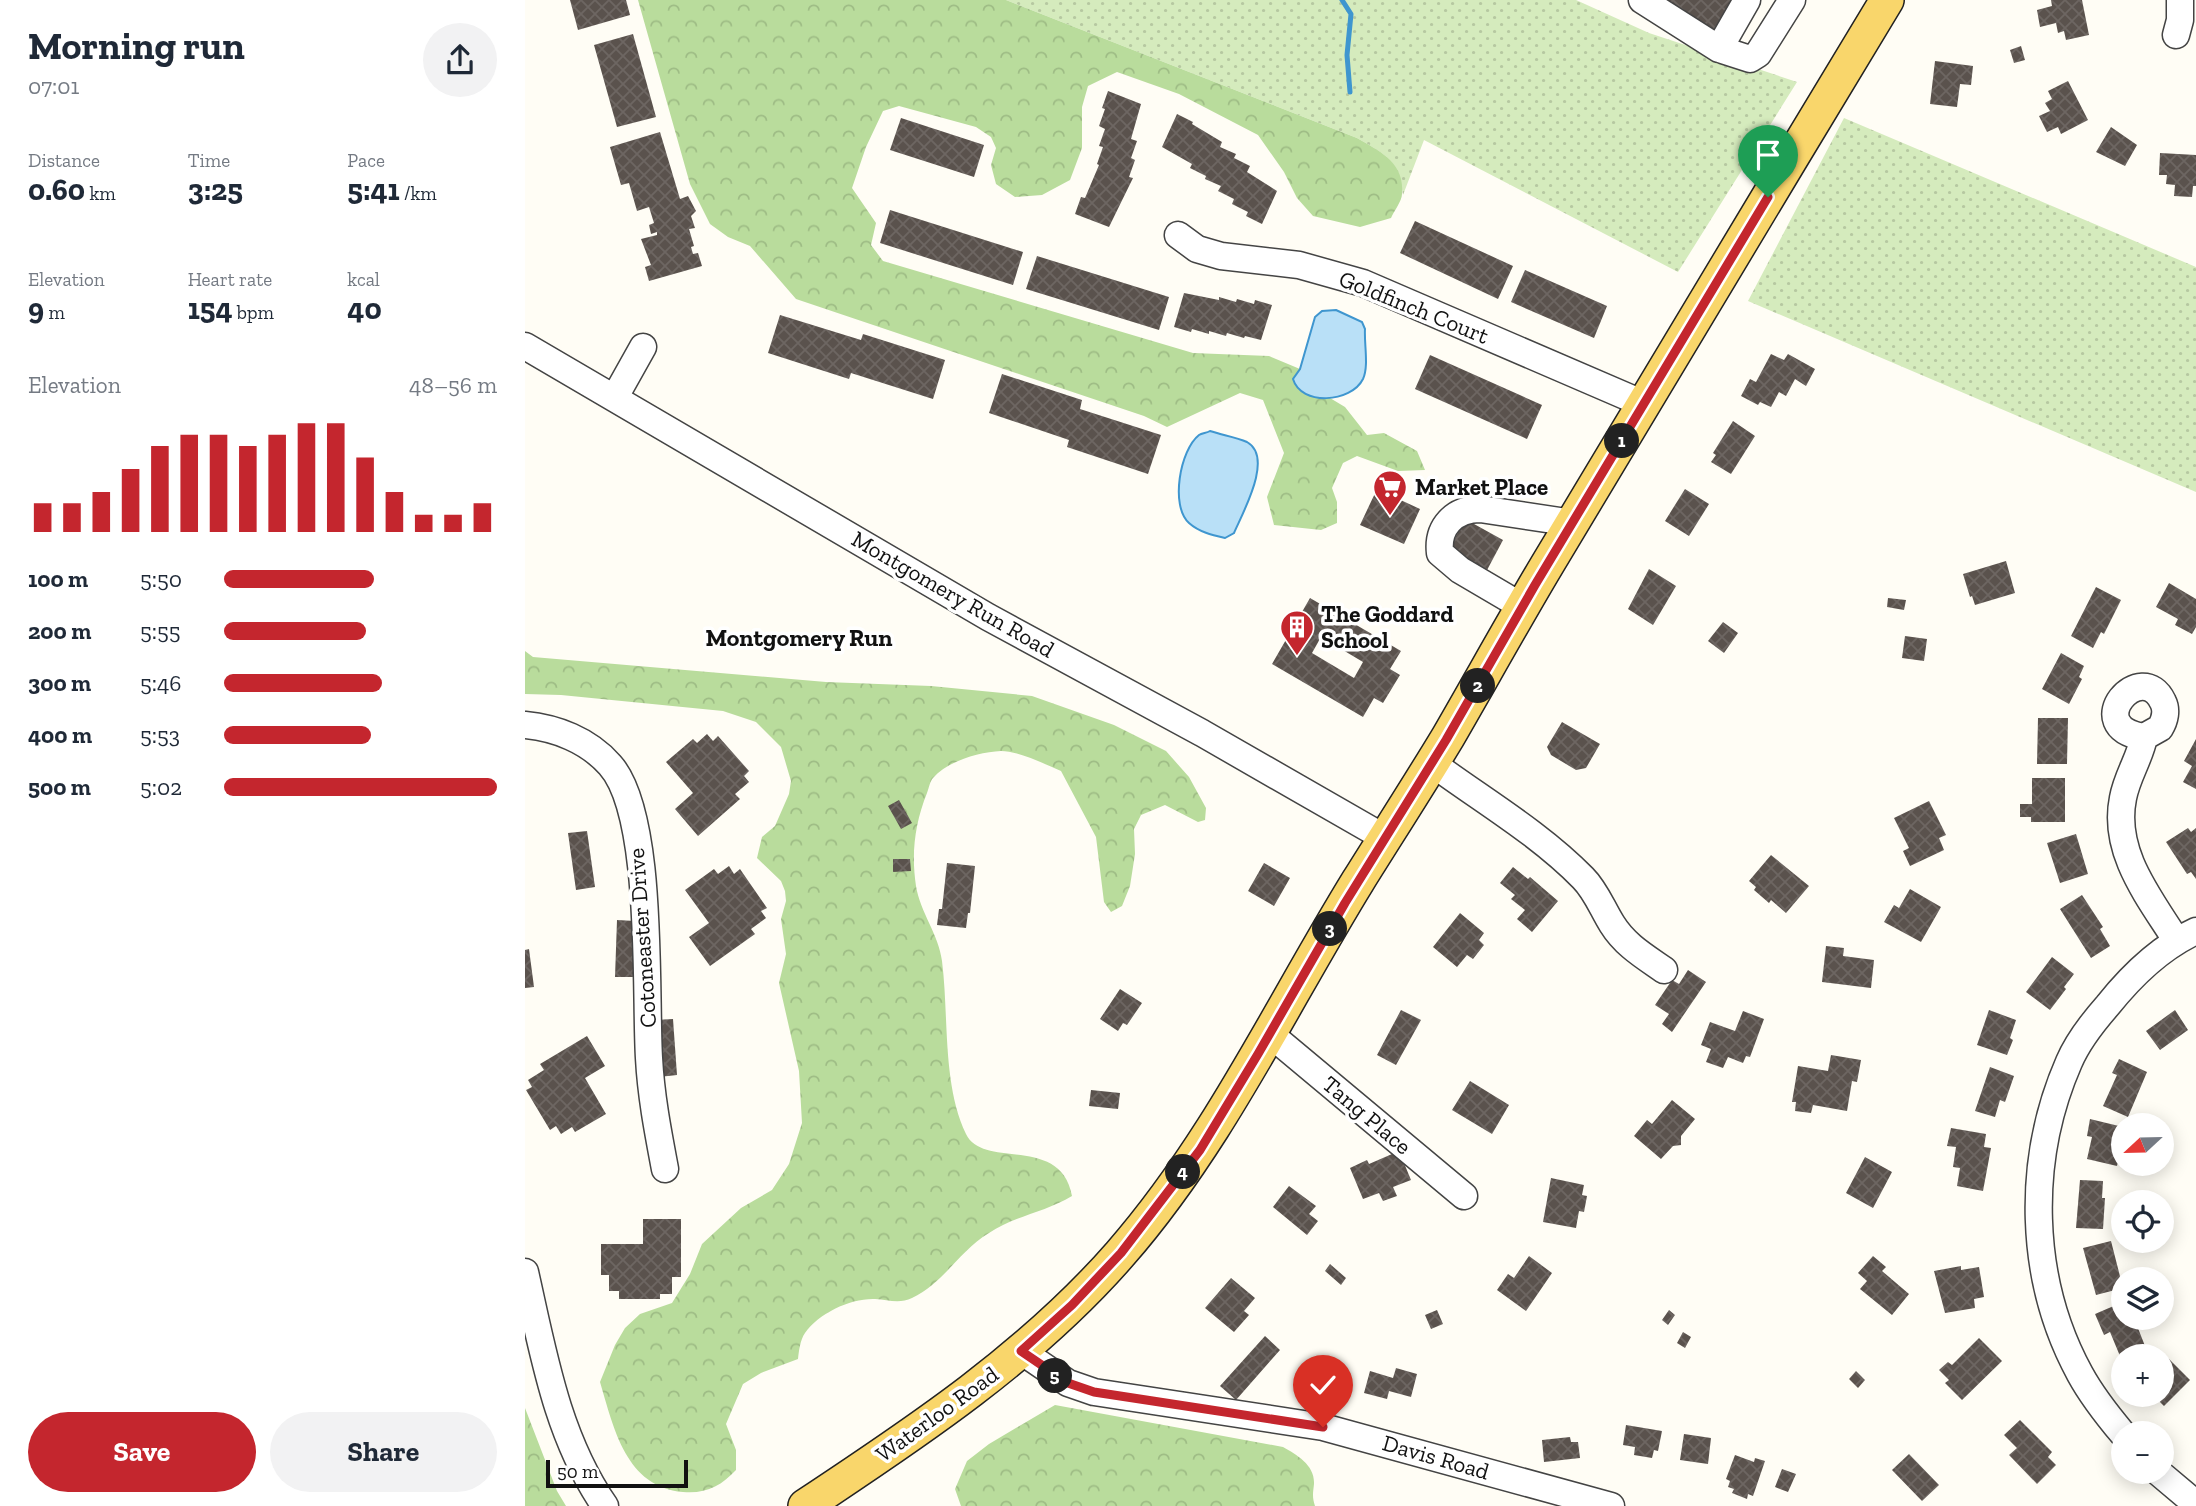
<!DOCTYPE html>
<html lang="en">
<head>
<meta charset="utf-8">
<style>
  body { margin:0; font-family:"Zilla Slab",serif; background:#f2f2f3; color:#1f2937; height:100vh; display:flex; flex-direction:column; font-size:26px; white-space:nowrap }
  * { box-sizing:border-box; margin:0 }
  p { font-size:23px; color:#747a83 }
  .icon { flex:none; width:38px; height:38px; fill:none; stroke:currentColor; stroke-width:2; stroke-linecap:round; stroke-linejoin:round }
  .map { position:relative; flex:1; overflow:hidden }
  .panel { display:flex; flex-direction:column; background:#fff; width:525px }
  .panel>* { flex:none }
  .needle { width:46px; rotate:248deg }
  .fabs { position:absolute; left:1586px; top:1113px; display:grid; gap:14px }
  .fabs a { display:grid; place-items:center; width:63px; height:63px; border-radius:50%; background:#fff; box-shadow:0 4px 18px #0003; font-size:35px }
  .scale { position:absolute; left:21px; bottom:18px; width:142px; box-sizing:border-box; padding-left:7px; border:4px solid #111; border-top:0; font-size:19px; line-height:24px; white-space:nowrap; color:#111; -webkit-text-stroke:5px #fff; paint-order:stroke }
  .pin { position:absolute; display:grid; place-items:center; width:60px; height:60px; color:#fff; margin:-72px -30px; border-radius:50% 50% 50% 0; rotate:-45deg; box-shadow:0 0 7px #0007 }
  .pin .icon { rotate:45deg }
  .km { position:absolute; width:35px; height:35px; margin:-18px; border-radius:50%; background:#222; color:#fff; font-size:19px; line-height:35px; text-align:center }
  .round { display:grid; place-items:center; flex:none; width:74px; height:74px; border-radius:37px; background:#f2f2f3 }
  .head { display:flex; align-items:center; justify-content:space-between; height:119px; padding:0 28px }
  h1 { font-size:38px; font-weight:700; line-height:52px }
  .stats { display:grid; grid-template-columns:repeat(3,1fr); gap:10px; height:119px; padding:7px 28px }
  .stats div { display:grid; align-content:center }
  .stats b { font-size:30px; font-weight:700 }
  .stats small { font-size:19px; font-weight:400 }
  .stats p { font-size:19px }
  .chart { height:196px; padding:14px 28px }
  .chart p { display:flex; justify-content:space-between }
  .chart svg { width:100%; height:126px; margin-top:7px; stroke:#c4262e; stroke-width:6 }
  .button { display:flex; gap:14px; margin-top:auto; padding:14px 28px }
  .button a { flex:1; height:80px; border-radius:42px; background:#c4262e; color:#fff; font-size:28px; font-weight:700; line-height:80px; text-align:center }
  .button a+a { background:#f2f2f3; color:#1f2937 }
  ul { padding:0 28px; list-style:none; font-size:23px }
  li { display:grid; grid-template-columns:112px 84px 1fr; align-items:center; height:52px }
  li i { height:18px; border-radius:9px; background:#c4262e }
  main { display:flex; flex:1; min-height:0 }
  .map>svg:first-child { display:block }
  .grass { fill:url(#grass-dots) }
  .forest { fill:url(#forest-crowns) }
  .water { fill:#b9e0f7; stroke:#3f96cf; stroke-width:2 }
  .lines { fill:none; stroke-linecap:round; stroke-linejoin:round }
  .stream { stroke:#3f96cf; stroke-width:5 }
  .building { fill:url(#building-cross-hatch); fill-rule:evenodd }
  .minor-casing { stroke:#444; stroke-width:29 }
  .major-casing { stroke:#222; stroke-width:36 }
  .minor { stroke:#fff; stroke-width:26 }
  .major { stroke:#f9d66b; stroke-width:33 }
  .route-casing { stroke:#fff; stroke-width:14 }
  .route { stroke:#c4262e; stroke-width:9 }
  .labels { text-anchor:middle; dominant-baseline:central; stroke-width:7; stroke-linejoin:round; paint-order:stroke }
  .street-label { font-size:23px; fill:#111; stroke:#fff }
  .poi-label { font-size:23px; font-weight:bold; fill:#111; stroke:#fff; text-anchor:start }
  .neighbourhood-label { font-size:24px; font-weight:bold; fill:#111; stroke:#fff }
</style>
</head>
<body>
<main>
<section class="panel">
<div class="head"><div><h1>Morning run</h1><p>07:01</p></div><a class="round"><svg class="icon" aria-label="share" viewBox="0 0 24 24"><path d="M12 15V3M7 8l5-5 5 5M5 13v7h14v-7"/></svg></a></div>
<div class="stats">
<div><p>Distance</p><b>0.60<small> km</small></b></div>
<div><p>Time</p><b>3:25</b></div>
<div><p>Pace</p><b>5:41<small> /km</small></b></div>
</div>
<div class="stats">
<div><p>Elevation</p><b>9<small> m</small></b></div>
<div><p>Heart rate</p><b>154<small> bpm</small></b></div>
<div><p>kcal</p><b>40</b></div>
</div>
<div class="chart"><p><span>Elevation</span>48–56 m</p>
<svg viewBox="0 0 160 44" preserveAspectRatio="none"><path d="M5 44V34M15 44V34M25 44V30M35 44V22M45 44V14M55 44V10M65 44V10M75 44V14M85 44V10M95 44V6M105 44V6M115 44V18M125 44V30M135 44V38M145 44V38M155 44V34"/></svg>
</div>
<ul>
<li><b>100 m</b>5:50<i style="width:55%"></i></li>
<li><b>200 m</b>5:55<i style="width:52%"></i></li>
<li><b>300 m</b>5:46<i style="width:58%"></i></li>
<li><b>400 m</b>5:53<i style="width:54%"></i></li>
<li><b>500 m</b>5:02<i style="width:100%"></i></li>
</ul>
<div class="button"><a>Save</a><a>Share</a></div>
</section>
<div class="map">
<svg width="1671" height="1506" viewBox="0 0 1671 1506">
  <defs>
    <pattern id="grass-dots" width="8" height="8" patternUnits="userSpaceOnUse" patternTransform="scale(1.75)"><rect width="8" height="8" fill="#d5ebbd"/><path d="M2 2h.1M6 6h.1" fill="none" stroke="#b6c8a1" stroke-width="1.8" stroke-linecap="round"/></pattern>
    <pattern id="forest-crowns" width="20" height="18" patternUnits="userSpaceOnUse" patternTransform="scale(1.75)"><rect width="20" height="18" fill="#b9dc9c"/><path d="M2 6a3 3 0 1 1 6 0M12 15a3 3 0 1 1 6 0" fill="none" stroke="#9ebc85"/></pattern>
    <pattern id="building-cross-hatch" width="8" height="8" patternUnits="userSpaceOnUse" patternTransform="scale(1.75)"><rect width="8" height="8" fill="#5a524d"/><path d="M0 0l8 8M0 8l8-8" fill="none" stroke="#6d6662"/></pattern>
  </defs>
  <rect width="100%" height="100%" fill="#fffdf5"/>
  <!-- grass -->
  <path class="grass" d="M481,0H1051L1124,33L1272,82L1153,272L899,140L878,195C873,159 861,155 832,138Z
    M1319,118L1671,267V492L1223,301Z"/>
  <!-- forest -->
  <path class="forest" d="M113,0H481L832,138C854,151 880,162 877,194C877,201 869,211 866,218L835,227L788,216L772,198L759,172L733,135L654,94L592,72L563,86L557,107V148L545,180L517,195L490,197L471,184L466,165L471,148L466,137L451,127L374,106L358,111L341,147L327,188L351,223L346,245L358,261L668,353L744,356L775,369L768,379L791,397L805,398L820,407L842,435L859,433L892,451L900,470L873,471L832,456L818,463L807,488L812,502V523L796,530L749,525L742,497L759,453L738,400L715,393L642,427L619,416L271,299L225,246L203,237L185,224L165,184Z
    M0,651L8,657L301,682L406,686L507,696L589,725L641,751L664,777L681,808L680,820L673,822L640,805L616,815L609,829L610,854L605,886L597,906L586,912L579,902L571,837L536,771C520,764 493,751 476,751C454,752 423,761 408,778C405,781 404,788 402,793C390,823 386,853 391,886C395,912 414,935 417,961C424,1016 417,1084 441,1134C458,1170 536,1134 547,1196C521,1212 489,1216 464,1233C434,1251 419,1283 387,1298C375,1304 363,1300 350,1299C326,1298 294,1313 280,1333C275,1340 274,1351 273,1359L236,1373L218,1384L201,1424L211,1450V1470C196,1486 181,1494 158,1492C101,1487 89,1429 75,1382L90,1345L100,1328L115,1314L147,1303L165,1274L177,1244L216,1208L247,1190L264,1164L277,1123L274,1071L254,983L261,954L256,919L261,901L260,891L256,881L232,858L237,837L250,826L264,794L266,781L256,747L231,722L198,711L36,695L0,694Z
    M530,1405L758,1447C772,1455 790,1465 789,1484C788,1493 787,1497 790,1506H436L430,1489L442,1461L464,1444Z
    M0,1408L32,1491L41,1506H0Z"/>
  <!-- water -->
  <path class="water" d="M811,310L837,322L840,329C839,344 844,366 838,379C826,403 776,406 768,379L775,369L790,317L797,311Z
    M685,431C697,435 711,437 722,442C749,457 718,512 709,533L700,538C687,535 674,532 664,523C645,506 655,450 674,435C677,433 682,433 685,431Z"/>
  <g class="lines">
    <!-- stream -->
    <path class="stream" d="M817,0L826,14L822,55L825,92"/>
  </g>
  <!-- building -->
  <path class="building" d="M45,0H101L105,15L53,30Z
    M1140,0H1210L1191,31Z
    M1526,0H1557L1564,35L1541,40L1539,31L1533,33L1531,23L1515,27L1512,10L1527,6Z
    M108,34L131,117L92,127L69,45Z
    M1496,46L1500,60L1489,63L1485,50Z
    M1410,61L1448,66L1446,85L1435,84L1432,107L1405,104Z
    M1543,81L1563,120L1536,134L1533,127L1522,132L1514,116L1525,111L1520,103L1527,99L1523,91Z
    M583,91L616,104L606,139L612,141L606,158L610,160L604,177L608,178L584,227L550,214L556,197L560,198L574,165L572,164L578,147L574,146L580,129L574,126L580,109L577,108Z
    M652,114L668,122L667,124L697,142L695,147L711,154L709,158L725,166L722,172L752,191L737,224L721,216L723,212L707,204L709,199L693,191L696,186L680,179L681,176L665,168L667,164L637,147Z
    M376,118L459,145L449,177L365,150Z
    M1586,127L1612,145L1600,166L1571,152Z
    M135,132L155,199L163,196L171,211L166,216L170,228L164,229L169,246L166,247L168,254L173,253L177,266L124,281L120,267L126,265L116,239L132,235V232L126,234L124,225L129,223L124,207L112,211L104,183L96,185L85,147Z
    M1635,153L1671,155V186H1668L1667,197L1649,196L1650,185L1641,184L1642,175H1634Z
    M365,210L498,252L488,285L355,243Z
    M890,221L988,266L973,299L875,253Z
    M512,256L644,297L634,330L501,289Z
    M1000,270L1082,306L1069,338L986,302Z
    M659,293L694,300V297L711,302L712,299L729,304L730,300L747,305L736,340L720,336L719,338L702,333L701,336L684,331V334L667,329L666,332L649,327Z
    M255,315L336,340L338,334L420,360L408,399L326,373L324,379L243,353Z
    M1246,354L1259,360L1263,354L1290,369L1281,386L1270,379L1261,396L1254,392L1246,407L1235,402L1233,405L1216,396L1225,379L1231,382Z
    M905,355L1017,405L1002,439L890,389Z
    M477,374L557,400L555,409L636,435L623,474L542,447L544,440L464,413Z
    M1208,421L1230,436L1206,474L1186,462L1191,455L1188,453Z
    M852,489L895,509L879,544L835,525Z
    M1160,489L1184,504L1164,536L1140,521Z
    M940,519L978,540L961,572L923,552Z
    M1481,561L1490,593L1450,605L1447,596L1445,597L1438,574Z
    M1124,569L1151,586L1128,625L1103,609Z
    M1644,583L1671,599V627L1667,634L1650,625L1653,619L1631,607Z
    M1571,587L1596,600L1579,634L1576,632L1568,648L1546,636Z
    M785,598L876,651L865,669L875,675L858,703L849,698L838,717L747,664ZM796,637L838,662L829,678L787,653Z
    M1363,598L1381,600L1379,610L1362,607Z
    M1198,622L1213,633L1199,653L1183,641Z
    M1380,636L1402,639L1399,661L1377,658Z
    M1536,653L1559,666L1554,677L1557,679L1544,704L1517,689Z
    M1513,718H1543L1542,764H1512Z
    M1037,722L1075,744L1061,768L1051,770L1026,755L1022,747Z
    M182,734L188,741L193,736L224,771L219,776L224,782L210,794L215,799L173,836L150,809L168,793L141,762L168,739L172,743Z
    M1671,739V789L1658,782L1667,766L1659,761Z
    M1507,778H1540V822H1506V817H1495V804H1507Z
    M374,800L387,823L376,829L363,806Z
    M1404,801L1421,835L1414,838L1419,850L1385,866L1378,851L1384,848L1369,818Z
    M1663,828L1666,832L1671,828V879L1666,872L1662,874L1641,842Z
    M62,831L70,887L51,890L43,833Z
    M1551,834L1563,874L1535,883L1522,843Z
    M1246,855L1284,886L1261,913L1246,900L1244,903L1229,890L1231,887L1224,881Z
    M368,859H385L386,871L368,872Z
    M422,863L450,866L445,913H443L441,928L412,925L414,909H417Z
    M739,863L765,878L749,906L723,891Z
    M204,866L209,874L215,869L242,908L236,911L241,918L226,929L230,934L185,966L164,937L184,923L160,890L189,869L193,874Z
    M988,867L1003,879L1005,877L1033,901L1007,932L992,919L1000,910L986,899L990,895L975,883Z
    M1385,889L1416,907L1396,942L1359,922L1369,905L1374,908Z
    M1557,895L1578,927L1575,929L1585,946L1566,958L1535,909Z
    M935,913L959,933L954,940L959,945L948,959L942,955L932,967L908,947Z
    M92,920L110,921L109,977H90Z
    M1301,946L1319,948L1318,956L1349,960L1346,988L1297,982Z
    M4,949L9,987L0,988V950Z
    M1527,957L1549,974L1539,987L1541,989L1525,1010L1501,992Z
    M1163,970L1181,982L1147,1032L1137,1024L1144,1014L1130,1005L1147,980L1154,984Z
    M595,989L617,1003L602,1025L598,1023L593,1031L575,1019Z
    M876,1010L896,1020L871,1065L852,1055Z
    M1464,1010L1491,1020L1485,1038L1488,1040L1482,1055L1452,1045Z
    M1650,1010L1663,1030L1635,1050L1621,1031Z
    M1218,1011L1239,1019L1225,1057L1221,1056L1218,1063L1203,1057L1198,1068L1181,1062L1186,1049L1176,1045L1185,1022L1210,1031Z
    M148,1019L152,1075L134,1077L130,1020Z
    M62,1036L80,1066L60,1078L81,1114L50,1132L47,1127L36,1134L31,1126L25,1130L1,1090L7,1087L3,1080L19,1070L15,1064Z
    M1306,1055L1336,1060L1332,1082L1327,1081L1322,1111L1288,1105L1286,1113L1270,1111L1271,1102H1267L1273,1066L1303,1071Z
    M1594,1059L1622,1072L1603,1117L1578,1106L1592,1075L1587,1073Z
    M1465,1067L1489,1076L1480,1102L1475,1100L1470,1117L1450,1111Z
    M945,1081L984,1105L967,1134L927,1110Z
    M566,1090L595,1093L593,1109L564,1106Z
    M1147,1100L1170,1119L1156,1136V1145L1148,1146L1136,1159L1109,1136L1122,1120L1127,1124Z
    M1565,1119L1598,1127V1149H1596L1592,1166L1562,1159L1567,1137L1562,1136Z
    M1426,1128L1461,1134L1459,1147L1466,1148L1458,1191L1432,1186L1435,1168L1428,1167L1431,1147L1422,1146Z
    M874,1151L886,1180L868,1187L872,1196L858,1201L854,1193L838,1199L825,1168L842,1160L844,1164Z
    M1340,1157L1367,1172L1348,1208L1321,1193Z
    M1026,1178L1059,1185L1057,1195L1062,1196L1059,1212L1054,1211L1051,1228L1018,1222Z
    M1555,1180L1578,1181L1577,1198H1580L1578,1229L1551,1228Z
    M764,1186L791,1206L784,1214L793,1221L782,1235L748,1207Z
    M118,1219H156V1277H147V1294H135V1299H94V1291H84V1275H76V1244H118Z
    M1586,1241L1598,1288L1571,1295L1558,1248Z
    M1004,1256L1027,1273L1001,1311L972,1290L983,1274L989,1278Z
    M1348,1256L1361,1267L1357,1271L1384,1294L1367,1315L1335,1289L1342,1281L1333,1273Z
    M805,1264L821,1278L816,1285L800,1271Z
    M1436,1266V1270L1454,1267L1459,1297L1449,1299L1450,1308L1420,1313L1409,1271Z
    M706,1278L730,1298L719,1311L724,1315L709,1332L680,1308Z
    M1598,1302V1318H1609L1620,1346L1595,1356L1585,1332L1579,1335L1570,1314Z
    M912,1310L918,1324L906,1329L900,1315Z
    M1144,1310L1150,1315L1143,1325L1137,1320Z
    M1158,1332L1166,1337L1160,1348L1152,1343Z
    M740,1336L755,1350L711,1400L695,1386Z
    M1454,1338L1477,1361L1437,1400L1420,1383L1424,1380L1414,1370L1423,1362L1427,1365Z
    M1637,1352L1665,1380L1639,1406L1628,1395H1636V1356H1632Z
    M871,1368L892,1374L886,1397L864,1391L862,1399L839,1393L845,1371L868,1378Z
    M1331,1371L1340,1380L1333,1388L1324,1379Z
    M1495,1420L1527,1452L1523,1457L1531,1465L1512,1484L1484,1455L1492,1448L1479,1435Z
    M1101,1425L1137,1431L1133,1451L1129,1450L1127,1458L1109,1455L1110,1447L1098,1445Z
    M1159,1434L1186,1438L1183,1464L1155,1460Z
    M1045,1437L1046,1442H1053L1055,1458L1019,1462L1017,1440Z
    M1384,1454L1414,1485L1397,1501L1367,1470Z
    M1210,1455L1229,1462L1230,1458L1240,1461L1228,1496L1223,1494L1222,1499L1207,1493L1209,1489L1203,1487L1205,1481L1201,1479Z
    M1257,1469L1271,1474L1263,1492L1250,1487Z"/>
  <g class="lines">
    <!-- minor casing -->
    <g class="minor-casing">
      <path id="minor" d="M1117,0L1194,49L1225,59L1233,54L1267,0
        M1651,35L1655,20V0
        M1194,49L1222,0
        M653,235L672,249L696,256L774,265L838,283L1119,404
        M0,346L463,617L677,733L860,838
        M90,397L118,347
        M998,607L935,570L915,553C912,527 929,509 955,509L1048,523
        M0,725C31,728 63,740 85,765C129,814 120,991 124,1058C126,1096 133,1132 140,1169
        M1619,737L1635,728C1640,720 1642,710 1638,702C1617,656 1554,727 1619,737C1615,758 1602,776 1598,798C1587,852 1624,897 1651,940
        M907,763C957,800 1014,833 1058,878C1071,891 1077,908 1087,924C1100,945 1119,956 1139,970
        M745,1034L939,1196
        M0,1272C18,1352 32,1437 80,1506
        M496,1351L543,1383L569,1392L798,1427L1086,1506
        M1598,1434C1582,1415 1567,1396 1555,1374C1503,1279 1501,1160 1544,1062C1553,1041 1568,1022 1583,1005C1607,975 1636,947 1671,931
        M1633,1472L1671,1504"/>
    </g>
    <!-- major casing -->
    <g class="major-casing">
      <path id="major" d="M280,1506C392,1432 506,1356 595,1254C693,1142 756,1006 833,881C863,833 894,785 923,737C956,680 988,622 1022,565C1135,377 1248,188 1362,0"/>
    </g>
    <!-- minor -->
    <use href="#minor" class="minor"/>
    <!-- major -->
    <use href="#major" class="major"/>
  </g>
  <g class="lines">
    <!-- route casing -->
    <g class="route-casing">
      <path id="route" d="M798,1427L569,1392L543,1383L496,1351L547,1305L596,1253L675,1150L733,1054L820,903L921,740L1010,585L1243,197"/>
    </g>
    <!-- route -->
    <use href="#route" class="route"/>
  </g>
  <!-- icons -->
  <defs>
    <g id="supermarket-pin" transform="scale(1.75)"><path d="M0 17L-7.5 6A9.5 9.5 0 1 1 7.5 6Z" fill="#c4262e" stroke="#fff"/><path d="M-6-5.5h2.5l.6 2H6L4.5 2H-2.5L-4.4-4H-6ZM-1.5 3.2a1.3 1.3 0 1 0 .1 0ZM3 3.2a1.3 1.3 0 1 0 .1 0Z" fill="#fff"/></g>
    <g id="building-pin" transform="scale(1.75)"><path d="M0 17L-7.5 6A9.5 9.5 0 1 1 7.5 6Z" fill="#c4262e" stroke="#fff"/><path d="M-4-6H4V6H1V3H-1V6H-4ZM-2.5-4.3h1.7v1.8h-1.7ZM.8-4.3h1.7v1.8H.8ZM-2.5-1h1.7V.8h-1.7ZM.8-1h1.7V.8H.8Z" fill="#fff"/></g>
  </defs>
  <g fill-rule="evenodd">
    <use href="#supermarket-pin" x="865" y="487"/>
    <use href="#building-pin" x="772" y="627"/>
  </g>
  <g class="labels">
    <!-- street labels -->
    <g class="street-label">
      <text transform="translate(889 307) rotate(22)">Goldfinch Court</text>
      <text transform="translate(428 594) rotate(30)">Montgomery Run Road</text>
      <text transform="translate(117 938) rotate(-94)">Cotoneaster Drive</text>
      <text transform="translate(842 1115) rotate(40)">Tang Place</text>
      <text transform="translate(412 1414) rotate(-36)">Waterloo Road</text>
      <text transform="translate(911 1457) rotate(16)">Davis Road</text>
    </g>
    <!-- poi labels -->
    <g class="poi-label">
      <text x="890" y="487">Market Place</text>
      <text x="796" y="614">The Goddard<tspan x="796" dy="26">School</tspan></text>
    </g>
    <!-- neighbourhood labels -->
    <g class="neighbourhood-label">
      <text x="274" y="637">Montgomery Run</text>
    </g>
  </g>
</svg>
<div class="fabs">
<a><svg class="needle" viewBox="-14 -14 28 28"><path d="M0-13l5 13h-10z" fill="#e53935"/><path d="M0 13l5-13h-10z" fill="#747a83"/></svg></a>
<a><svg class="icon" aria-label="locate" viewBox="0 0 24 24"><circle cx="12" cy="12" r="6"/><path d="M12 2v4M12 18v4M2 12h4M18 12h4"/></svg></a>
<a><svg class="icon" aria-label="layers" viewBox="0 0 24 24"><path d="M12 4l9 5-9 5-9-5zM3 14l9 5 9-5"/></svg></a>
<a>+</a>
<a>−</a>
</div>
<div class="scale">50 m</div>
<div class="pin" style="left:1243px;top:197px;background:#1e9e55"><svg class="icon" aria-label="arrive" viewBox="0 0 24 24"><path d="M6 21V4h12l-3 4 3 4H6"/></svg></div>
<div class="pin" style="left:798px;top:1427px;background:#d93025"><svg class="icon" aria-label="check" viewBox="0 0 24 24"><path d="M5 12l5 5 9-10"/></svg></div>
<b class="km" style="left:1097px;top:441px">1</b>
<b class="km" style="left:953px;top:686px">2</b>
<b class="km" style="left:805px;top:929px">3</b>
<b class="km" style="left:658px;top:1172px">4</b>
<b class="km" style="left:530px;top:1376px">5</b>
</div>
</main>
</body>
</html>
